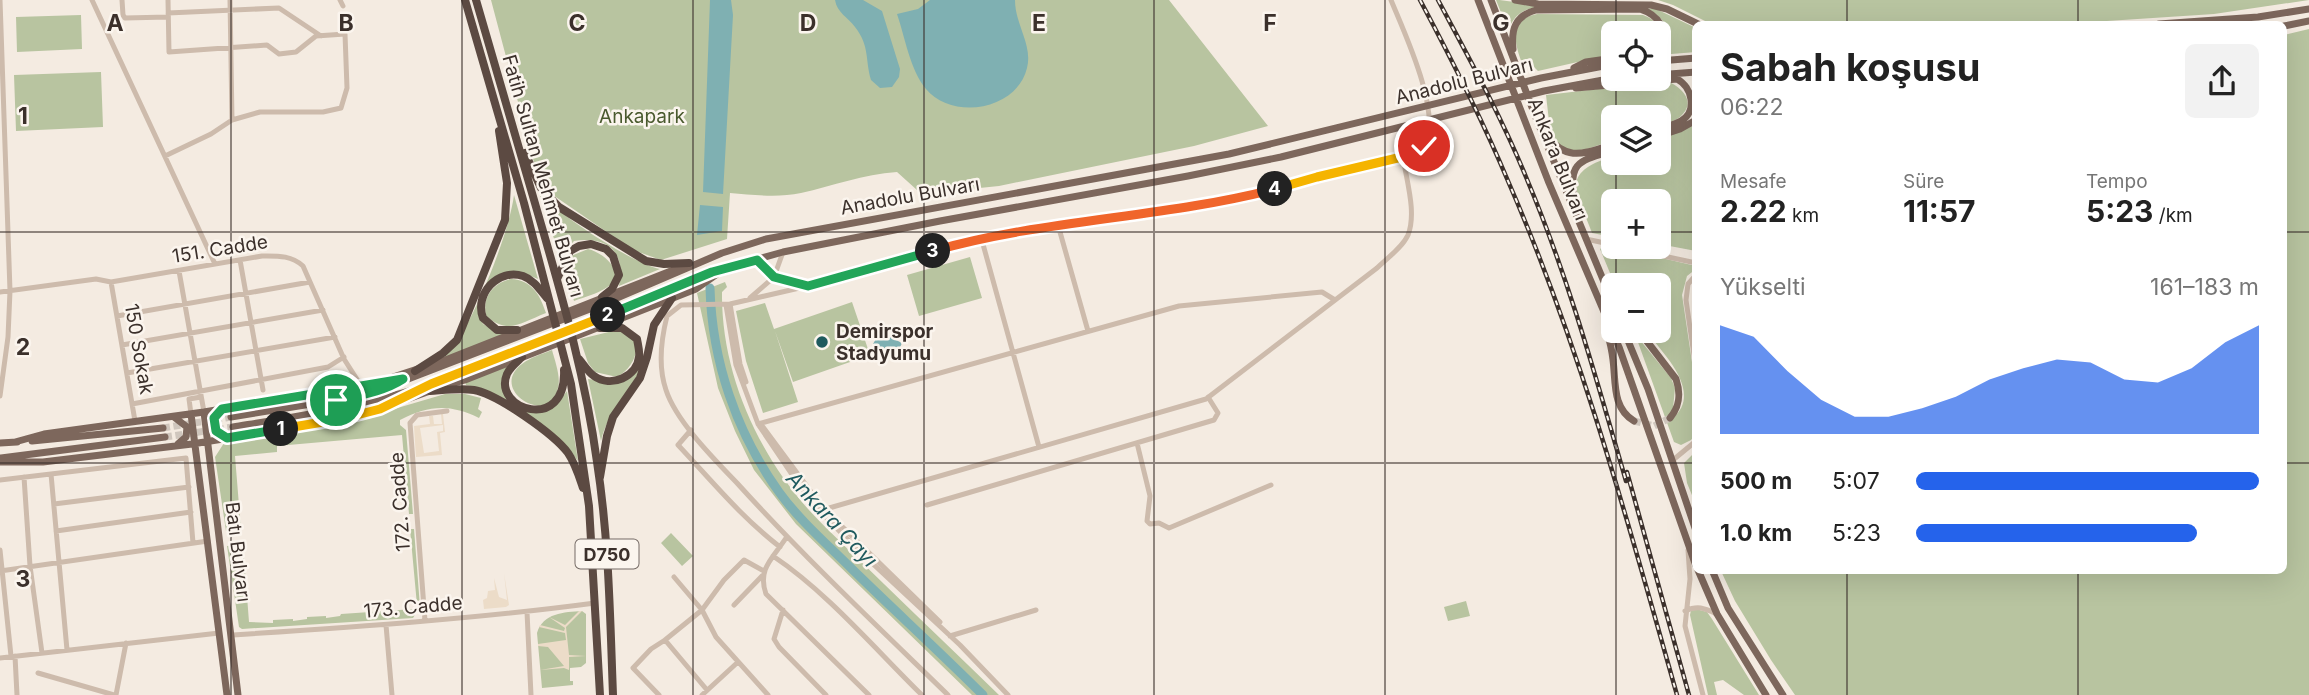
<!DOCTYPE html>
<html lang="tr">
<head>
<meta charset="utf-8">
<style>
  body { margin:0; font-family:Inter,sans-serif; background:#f2f2f2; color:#222; height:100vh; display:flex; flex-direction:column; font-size:26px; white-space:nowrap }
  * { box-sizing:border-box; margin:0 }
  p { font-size:23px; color:#767676 }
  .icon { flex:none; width:38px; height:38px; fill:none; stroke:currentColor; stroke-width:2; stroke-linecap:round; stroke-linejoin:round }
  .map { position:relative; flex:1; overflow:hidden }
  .panel { position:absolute; left:1692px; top:21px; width:595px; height:553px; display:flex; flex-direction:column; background:#fff; border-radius:10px; box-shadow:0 7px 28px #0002 }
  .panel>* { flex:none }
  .tools { position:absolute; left:1601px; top:21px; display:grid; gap:14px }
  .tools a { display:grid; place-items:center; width:70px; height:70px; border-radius:10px; background:#fff; box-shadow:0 7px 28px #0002; font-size:35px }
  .pin { position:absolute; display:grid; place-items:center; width:60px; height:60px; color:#fff; margin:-30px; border:4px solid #fff; border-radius:50%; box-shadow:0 2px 7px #0007 }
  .km { position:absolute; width:35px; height:35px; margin:-18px; border-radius:50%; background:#222; color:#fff; font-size:19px; line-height:35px; text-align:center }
  .round { display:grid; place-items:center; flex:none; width:74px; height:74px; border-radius:10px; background:#f2f2f2 }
  .summary { display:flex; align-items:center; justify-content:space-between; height:119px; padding:0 28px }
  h1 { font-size:38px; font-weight:700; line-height:52px }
  .figures { display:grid; grid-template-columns:repeat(3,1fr); gap:10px; height:119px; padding:7px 28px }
  .figures div { display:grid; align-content:center }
  .figures b { font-size:30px; font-weight:700 }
  .figures small { font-size:19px; font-weight:400 }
  .figures p { font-size:19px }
  .chart { height:196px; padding:14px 28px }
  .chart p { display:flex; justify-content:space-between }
  .chart svg { width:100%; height:126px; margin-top:7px; fill:#2563eb; opacity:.7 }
  ul { padding:0 28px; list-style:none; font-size:23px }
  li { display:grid; grid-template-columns:112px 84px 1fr; align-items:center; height:52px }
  li i { height:18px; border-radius:9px; background:#2563eb }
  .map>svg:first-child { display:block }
  .green { fill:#b8c4a0 }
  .plaza { fill:#ecdcc8; fill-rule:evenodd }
  .water { fill:#7fb0b2 }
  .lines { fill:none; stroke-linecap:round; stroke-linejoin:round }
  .river { stroke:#7fb0b2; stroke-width:9 }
  .major-tunnel { stroke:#cfc6bd; stroke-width:7; stroke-dasharray:7 3.5; stroke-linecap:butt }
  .minor { stroke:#cdbbac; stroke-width:5 }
  .major { stroke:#7d675c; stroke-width:7 }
  .highway { stroke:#5c4a42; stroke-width:8 }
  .rail-casing { stroke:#3b302b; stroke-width:4.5 }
  .rail { stroke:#fbf5ee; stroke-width:2; stroke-dasharray:5; stroke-linecap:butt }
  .split-1-casing { stroke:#fff; stroke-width:14 }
  .split-2-casing { stroke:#fff; stroke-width:14 }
  .split-3-casing { stroke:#fff; stroke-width:14 }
  .split-4-casing { stroke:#fff; stroke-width:14 }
  .split-5-casing { stroke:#fff; stroke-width:14 }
  .split-1 { stroke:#22a559; stroke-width:9 }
  .split-2 { stroke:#f5b400; stroke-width:9 }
  .split-3 { stroke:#22a559; stroke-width:9 }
  .split-4 { stroke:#f0652b; stroke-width:9 }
  .split-5 { stroke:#f5b400; stroke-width:9 }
  .grid { fill:none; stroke:#3b302b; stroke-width:2; stroke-opacity:0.55 }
  .poi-dot { fill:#1f5a5e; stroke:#fbf5ee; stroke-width:2.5 }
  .labels { text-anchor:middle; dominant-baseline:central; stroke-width:5; stroke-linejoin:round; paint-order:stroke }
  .shield { fill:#fbf5ee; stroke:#756b66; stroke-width:2 }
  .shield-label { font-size:18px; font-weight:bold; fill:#3b302b }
  .street-label { font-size:19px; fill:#3b302b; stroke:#fbf5ee }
  .park-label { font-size:19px; fill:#4a5a2e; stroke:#fbf5ee }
  .poi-label { font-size:19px; font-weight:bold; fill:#3b302b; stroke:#fbf5ee; text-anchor:start }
  .water-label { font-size:21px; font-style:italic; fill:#1f5a5e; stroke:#fbf5ee }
  .grid-label { font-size:23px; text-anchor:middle; font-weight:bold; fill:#3b302b; stroke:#fbf5ee; stroke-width:5; stroke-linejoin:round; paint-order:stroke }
</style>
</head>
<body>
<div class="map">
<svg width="2309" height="695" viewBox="0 0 2309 695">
  <rect width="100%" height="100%" fill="#f4ebe1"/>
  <!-- green -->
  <path class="green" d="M491,0H1169L1268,126L1194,146L999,186L931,193L917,190L897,172C863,174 833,186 801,193C778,198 753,195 730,193L727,239L661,260L633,250L550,193L535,166Z
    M1496,0C1509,0 1526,5 1538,7C1522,9 1514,16 1508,30Z
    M1658,0H2309L2214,14L2061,24H1711L1673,5Z
    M1654,8L1696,28V52L1659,55C1669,35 1671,20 1647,9Z
    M1537,14L1643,15C1655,19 1659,26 1659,38V33H1614L1613,54L1538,71L1529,62L1522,63C1514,43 1509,19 1537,14Z
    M81,15L82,49L17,52L16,17Z
    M2309,29V695H1795L1771,660L1735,601L1721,571L2284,570V35Z
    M101,72L103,127L16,131L14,75Z
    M1667,81C1681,87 1697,101 1681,116C1676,121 1666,123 1659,126V117H1614L1613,140C1582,151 1562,162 1546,123L1549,121L1546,95Z
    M1696,123V251L1659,244V201H1614L1613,237L1592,233C1576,189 1559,174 1613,156L1614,163H1659V140Z
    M539,193C560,215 631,263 660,269L619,286C626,252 608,236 574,241L560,257Z
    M514,195L538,279L521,272L488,283L479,314L483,324L503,335L440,360C446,354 454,348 458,340C479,307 509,233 514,195Z
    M1606,245L1696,266V269L1687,276L1682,295L1696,389V434L1691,440L1681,445L1674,442L1635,334L1671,378L1675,388L1672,419C1704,392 1664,355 1646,331H1659V285H1615L1600,249Z
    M588,249C605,253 628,274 606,288C597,294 584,297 574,301L568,279L566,263L571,256Z
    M970,257L982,298L919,316L907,275Z
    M511,279C532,280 540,295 546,313C520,323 509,335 486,316C482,297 493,283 511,279Z
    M725,282L727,287L722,292C721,371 756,450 808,509C832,535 859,559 884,584C922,621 961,658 999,695H972L796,524L754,470L735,431L718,388L697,293Z
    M852,302L870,355L793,382L775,331L798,402L763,413L746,361L736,311L765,303L774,329Z
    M617,330C646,337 638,365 617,377L595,372L588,363L580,339Z
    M552,350C555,361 561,377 558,388C550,428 487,390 522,364C531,357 542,354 552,350Z
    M508,364L503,379L519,408L558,403L567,391L578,461C558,433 539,422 510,406C492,395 487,389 466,385L465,382Z
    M641,368C628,395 608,411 601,441L588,379C622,384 611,390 641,368Z
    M445,394H465L481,398L478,409L482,412L479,418C450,404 429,405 400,420V425L406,430L413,514H409L402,435L277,446V452L235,456L241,530L226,531L215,457L224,443L360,419Z
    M1696,451V505L1687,483L1684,463Z
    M410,529H414L420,607L413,618L242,629L239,627L227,546L243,544L249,622L273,623V620L293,619V621L307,619V617L326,616V618L340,616L341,614L414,609L417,605Z
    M671,533L693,556L682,566L661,543Z
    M1466,601L1470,616L1448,621L1444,607Z
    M1696,609L1707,612L1712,619L1759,695H1744L1723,680L1714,682L1717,695H1708L1690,615L1691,610Z
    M582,611L586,614V663L581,667L570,668V681H573V685L542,688L537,633C543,613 564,612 582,611Z"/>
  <!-- plaza -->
  <path class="plaza" d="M441,414H443L445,432L440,433L442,455L416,457L414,426L430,424L429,416H433L434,424H442ZM443,425V431L437,432L439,451L424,453L420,428Z
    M504,573L509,605L506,607L484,609L483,600L487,598L488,591L495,590L494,578L499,597L507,600Z
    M579,611H582L566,627L569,655L586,656L569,657V670L564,668L540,670L564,666L548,647L538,646V644L566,640L565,633L539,627L540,625L564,631L565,628L549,617L565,625Z"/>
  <!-- water -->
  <path class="water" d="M710,0H731L733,15L723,194L703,192Z
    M835,0H863L882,11L900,69L899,77L892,87L880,88L871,80C865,60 870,46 855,27C848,17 837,13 835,0Z
    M930,0H1015C1015,25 1033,45 1027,68C1017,110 953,121 926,89C910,70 905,37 897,14L918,9Z
    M700,205L723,207L722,231L697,235Z
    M880,332L902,343L896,356L873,344Z"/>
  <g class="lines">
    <!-- river -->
    <path class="river" d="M710,288C712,361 736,432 779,492C800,521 827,544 852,569C895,611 940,652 983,695"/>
    <!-- major-tunnel -->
    <path class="major-tunnel" d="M1634,421L1654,426L1670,418
      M163,428L231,417
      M165,437L233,427"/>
    <!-- minor -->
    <path class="minor" d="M92,0L215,264
      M122,0L123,15L125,18L168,17
      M230,0L232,120
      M340,0L343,6
      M168,13L279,8L321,36
      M165,156L211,134L232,120L260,112H323L341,108L347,88L345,34L316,36L296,52L279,54L267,45L169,52L168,0
      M1058,225L1088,331
      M981,237L1039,447
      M1586,239L1614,245
      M1622,247L1696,263
      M783,252L774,277L805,285
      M240,260L263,390
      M179,271L204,412
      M1696,275L1688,284L1686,300L1696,369
      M111,282L135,421
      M0,292L96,279L111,282L262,256C277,256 291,255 303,266L344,359L360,384
      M750,298L774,277L757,259
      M730,304L740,364L746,382
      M726,305L736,365L758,424L810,501L858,550L960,645L1008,695
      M117,316L310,282
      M122,345L323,310
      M127,373L335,337
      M0,396L8,337L10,291L0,0
      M132,404L328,367L344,357
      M191,414L189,399L201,397
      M758,424L1179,306L1322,292L1335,300
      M763,427L823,508L940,622
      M691,430L678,445C712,481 741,517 780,547
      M1137,443L1150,496L1147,521L1150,524L1159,523L1169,528L1271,485
      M1673,460L1696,441
      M51,474L67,650
      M24,477L30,566L42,653
      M0,480L186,458L193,543
      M54,504L189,487
      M927,505L1214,420L1218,413L1208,397
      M819,511L1206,399L1377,268C1387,258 1402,248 1408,235C1417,212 1406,180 1403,156
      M56,531L191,512
      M786,538C773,558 757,569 766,594L869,695
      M0,550L11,656
      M1688,550L1690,579L1685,626L1703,695
      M773,556C828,593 875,649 922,695
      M0,571L208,541
      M674,577L702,610L716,637L768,695
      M734,605L762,576
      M783,610L774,639L779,647L826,695
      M1685,611C1698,605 1704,608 1717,614
      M527,612L531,695
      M425,621L410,423L417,415L447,411
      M386,625L392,695
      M233,635C354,627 475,619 595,603
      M950,636L1036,610
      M665,640L707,690
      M15,656L17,695
      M0,658L219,633
      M38,673L114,695
      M116,695L126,643
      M659,695L633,668L651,649L665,640L702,610L724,580L744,560L764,571
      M702,695L738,662
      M948,695C876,625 804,557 737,483C714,459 676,421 666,390C658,367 661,340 667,316L681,305L730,304L808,286L989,235L1192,207L1273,190L1412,154C1418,151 1423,149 1425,144C1442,112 1404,32 1391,0"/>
    <!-- major -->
    <path class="major" d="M1478,0L1549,183L1619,347L1696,566
      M1491,0L1538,123L1614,306
      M1515,0L1538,4L1651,5L1667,9L1698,24
      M2159,24L2258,17L2309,9
      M2284,26L2309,21
      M1513,49C1511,29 1515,16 1536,10L1640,9C1658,15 1669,29 1659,47
      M1659,61L1696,58
      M1574,68L1586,62L1614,58
      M1670,74L1696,72
      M1576,88L1677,79C1692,87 1698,111 1681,121C1674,125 1666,126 1659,129
      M1546,135C1568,163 1584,153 1614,144
      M1659,136L1680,129L1696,120
      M1574,201C1568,161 1579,161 1614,150
      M1606,327C1609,338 1612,349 1613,360C1616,382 1612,408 1634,421
      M1624,331L1648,389L1696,531
      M1639,331L1676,379C1681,394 1680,406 1670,418
      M393,377L448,359L686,265
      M434,389L465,380L696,289L723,270
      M221,410C209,421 213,431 226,438
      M204,412L238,695
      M191,414L227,695
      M174,417L187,427L186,437L178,444
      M231,417L336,400L390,386L603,304L722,253L766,239L1229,154L1541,78L1614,64
      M233,427C300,416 367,406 431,384L712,272L783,252L940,221L1188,176L1281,157L1544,91L1614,78
      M32,441L163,428
      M15,442L44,434L204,412L401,379
      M0,443L17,442
      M1,458L165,437
      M0,462H43L192,444L341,420L380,409L430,391
      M1698,570L1717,614L1766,695
      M1712,570L1728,608L1783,695"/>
    <!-- highway -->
    <path class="highway" d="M465,0L524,203L571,384L589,506L600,695
      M476,0C498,75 520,150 541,224C564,303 586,381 597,462C609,539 610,617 613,695
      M525,153L541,188L559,207L646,261L664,264L689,263
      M557,279L570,251L579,246L591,244L606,249L613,256L619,275L612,289L602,297
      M517,330H497L483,318C474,294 498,268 523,276C534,280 540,290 547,298
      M522,357C517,362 510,367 507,374C492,410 567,433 564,370
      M579,359C584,365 588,372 594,376C611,388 637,377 639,357C640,352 638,345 637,339L622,328H600
      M415,371L443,353L457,340L505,220L507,183L499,131
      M430,391C445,390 460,388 474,390C497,394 554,434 568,453C575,463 579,476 583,488
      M600,477L607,436L613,417L640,378L647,357L654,325L672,298"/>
    <!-- rail casing -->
    <g class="rail-casing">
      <path id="rail" d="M1420,0C1452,60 1482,119 1508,181C1580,346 1628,522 1677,695
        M1438,0C1469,58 1501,116 1526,177C1568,276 1596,378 1626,481
        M1627,472L1689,695"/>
    </g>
    <!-- rail -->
    <use href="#rail" class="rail"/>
  </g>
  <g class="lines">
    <!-- split-1 casing -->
    <g class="split-1-casing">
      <path id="split-1" d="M281,429L227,438L216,431L214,418L222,409L403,379C383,392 359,395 336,400"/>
    </g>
    <!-- split-2 casing -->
    <g class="split-2-casing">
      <path id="split-2" d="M281,429L341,419L380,409L431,384L608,315"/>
    </g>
    <!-- split-3 casing -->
    <g class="split-3-casing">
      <path id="split-3" d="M608,315L712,272L757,260L774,277L808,286L933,251"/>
    </g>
    <!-- split-4 casing -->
    <g class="split-4-casing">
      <path id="split-4" d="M933,251C1045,219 1163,218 1275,189"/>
    </g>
    <!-- split-5 casing -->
    <g class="split-5-casing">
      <path id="split-5" d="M1275,189L1317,177L1406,156L1424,146"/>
    </g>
    <!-- split-1 -->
    <use href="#split-1" class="split-1"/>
    <!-- split-2 -->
    <use href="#split-2" class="split-2"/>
    <!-- split-3 -->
    <use href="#split-3" class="split-3"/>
    <!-- split-4 -->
    <use href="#split-4" class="split-4"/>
    <!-- split-5 -->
    <use href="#split-5" class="split-5"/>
  </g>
  <!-- grid -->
  <path class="grid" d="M231,0V695M462,0V695M693,0V695M924,0V695M1154,0V695M1385,0V695M1616,0V33M1847,0V24M2078,0V24M1616,79V117M1616,163V201M0,232H1614M1659,232H1696M2284,232H2309M1616,247V285M1616,331V695M0,463H1696M2284,463H2309M1847,570V695M2078,570V695"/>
  <!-- markers -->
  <circle class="poi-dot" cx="822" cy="342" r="7"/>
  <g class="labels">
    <!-- shield labels -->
    <rect class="shield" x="575.5" y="539.5" width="63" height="29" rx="5"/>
    <g class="shield-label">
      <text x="607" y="554">D750</text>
    </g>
    <!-- street labels -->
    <g class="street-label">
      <text transform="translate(1464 81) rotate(-14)">Anadolu Bulvarı</text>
      <text transform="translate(1558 159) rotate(68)">Ankara Bulvarı</text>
      <text transform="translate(543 176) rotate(74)">Fatih Sultan Mehmet Bulvarı</text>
      <text transform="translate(910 196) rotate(-10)">Anadolu Bulvarı</text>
      <text transform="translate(220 249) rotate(-9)">151. Cadde</text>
      <text transform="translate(139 349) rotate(80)">150 Sokak</text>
      <text transform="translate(400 502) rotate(-94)">172. Cadde</text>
      <text transform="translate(238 552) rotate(83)">Batı Bulvarı</text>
      <text transform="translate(413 607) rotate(-5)">173. Cadde</text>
    </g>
    <!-- park labels -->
    <g class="park-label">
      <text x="642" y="116">Ankapark</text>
    </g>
    <!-- poi labels -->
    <g class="poi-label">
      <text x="836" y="331">Demirspor<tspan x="836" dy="22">Stadyumu</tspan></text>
    </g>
    <!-- water labels -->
    <g class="water-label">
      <text transform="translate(832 519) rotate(47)">Ankara Çayı</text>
    </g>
  </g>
  <g class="grid-label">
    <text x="115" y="31">A</text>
    <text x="346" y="31">B</text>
    <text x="577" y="31">C</text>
    <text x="808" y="31">D</text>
    <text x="1039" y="31">E</text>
    <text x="1270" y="31">F</text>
    <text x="1501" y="31">G</text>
    <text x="23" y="124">1</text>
    <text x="23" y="355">2</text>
    <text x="23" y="587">3</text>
  </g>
</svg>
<div class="tools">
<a><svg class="icon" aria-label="locate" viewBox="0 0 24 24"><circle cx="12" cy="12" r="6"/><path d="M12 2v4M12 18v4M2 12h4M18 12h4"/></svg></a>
<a><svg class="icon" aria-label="layers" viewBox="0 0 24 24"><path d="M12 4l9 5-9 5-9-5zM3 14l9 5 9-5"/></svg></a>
<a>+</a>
<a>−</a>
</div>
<div class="pin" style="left:336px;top:400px;background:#1e9e55"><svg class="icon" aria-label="arrive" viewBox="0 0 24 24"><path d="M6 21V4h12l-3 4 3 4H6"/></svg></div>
<div class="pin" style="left:1424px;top:146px;background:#d93025"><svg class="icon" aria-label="check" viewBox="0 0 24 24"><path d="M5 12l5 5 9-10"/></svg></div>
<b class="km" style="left:281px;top:429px">1</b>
<b class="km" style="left:608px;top:315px">2</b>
<b class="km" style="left:933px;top:251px">3</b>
<b class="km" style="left:1275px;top:189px">4</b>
<section class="panel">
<div class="summary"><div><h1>Sabah koşusu</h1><p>06:22</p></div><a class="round"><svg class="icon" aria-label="share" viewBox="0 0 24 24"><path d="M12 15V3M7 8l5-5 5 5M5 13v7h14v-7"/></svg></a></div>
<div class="figures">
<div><p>Mesafe</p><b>2.22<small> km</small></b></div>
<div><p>Süre</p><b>11:57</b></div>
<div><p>Tempo</p><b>5:23<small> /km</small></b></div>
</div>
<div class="chart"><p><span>Yükselti</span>161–183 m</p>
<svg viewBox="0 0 160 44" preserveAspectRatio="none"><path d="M0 44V6L10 10L20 22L30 32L40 38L50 38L60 35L70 31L80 25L90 21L100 18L110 19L120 25L130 26L140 21L150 12L160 6V44z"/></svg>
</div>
<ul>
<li><b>500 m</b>5:07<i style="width:100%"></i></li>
<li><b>1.0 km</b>5:23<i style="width:82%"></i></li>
</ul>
</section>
</div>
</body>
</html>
